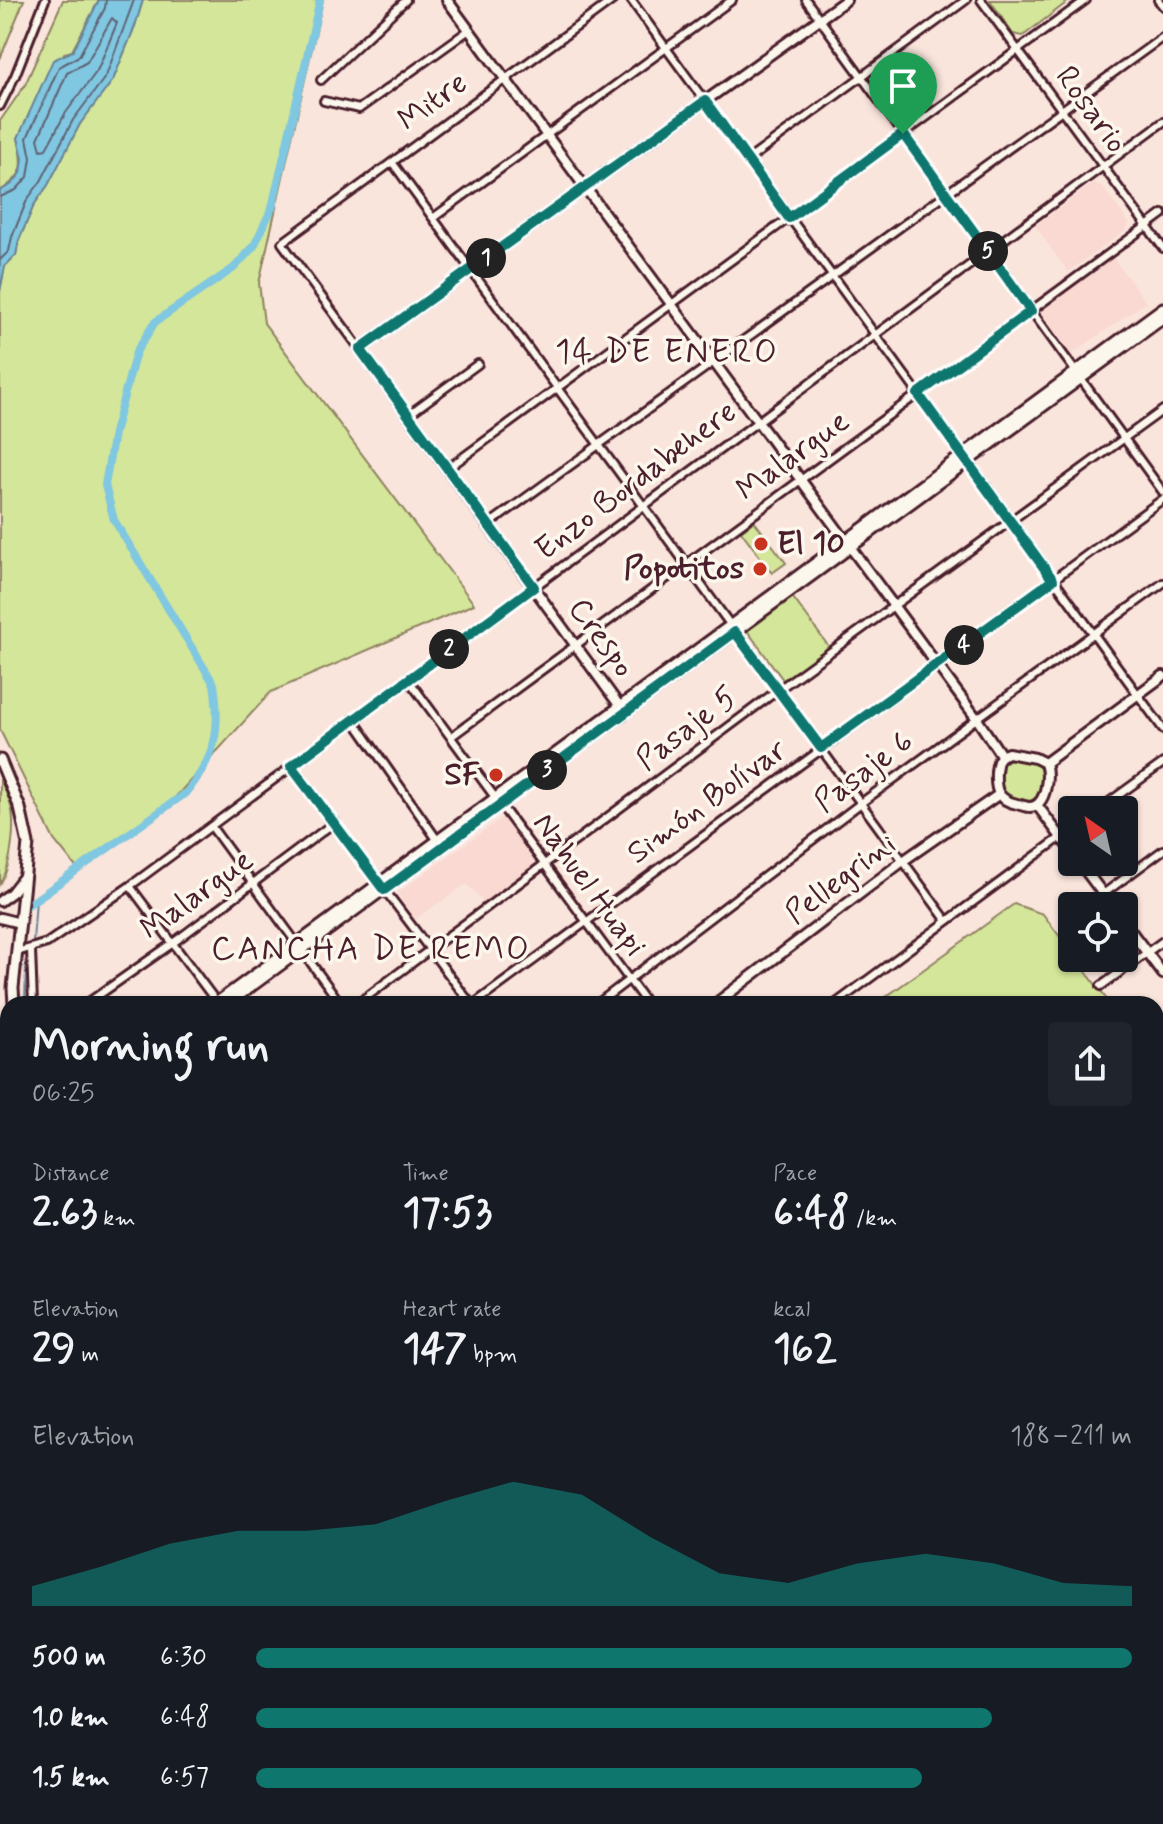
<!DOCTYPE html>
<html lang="en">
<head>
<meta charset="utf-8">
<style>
  body { margin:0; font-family:Mynerve,sans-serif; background:#20242c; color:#f1f3f6; height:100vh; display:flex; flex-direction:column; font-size:30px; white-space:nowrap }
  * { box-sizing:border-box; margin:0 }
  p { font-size:26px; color:#9ea1a6 }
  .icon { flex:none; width:44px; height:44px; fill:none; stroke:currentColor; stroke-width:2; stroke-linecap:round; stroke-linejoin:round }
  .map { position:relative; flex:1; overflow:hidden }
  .panel { position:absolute; left:0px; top:996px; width:1164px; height:828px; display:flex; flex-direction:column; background:#171b24; border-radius:24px 24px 0 0; box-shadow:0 2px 6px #0004 }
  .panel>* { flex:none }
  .needle { width:52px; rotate:326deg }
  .tools { position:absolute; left:1058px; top:796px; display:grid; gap:16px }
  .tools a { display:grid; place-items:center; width:80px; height:80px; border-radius:8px; background:#171b24; box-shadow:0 2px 6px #0004; font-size:40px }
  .pin { position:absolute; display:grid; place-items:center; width:68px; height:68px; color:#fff; margin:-82px -34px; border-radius:50% 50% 50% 0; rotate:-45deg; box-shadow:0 0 8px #0007 }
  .pin .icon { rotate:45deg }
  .km { position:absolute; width:40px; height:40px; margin:-20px; border-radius:50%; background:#222; color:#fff; font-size:22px; line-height:40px; text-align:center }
  .round { display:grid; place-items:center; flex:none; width:84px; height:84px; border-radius:8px; background:#20242c }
  .headline { display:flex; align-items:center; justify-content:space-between; height:136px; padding:0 32px }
  h1 { font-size:44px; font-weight:700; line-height:60px }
  .stats { display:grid; grid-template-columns:repeat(3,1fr); gap:12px; height:136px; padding:8px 32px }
  .stats div { display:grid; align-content:center }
  .stats b { font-size:40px; font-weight:700 }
  .stats small { font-size:22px; font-weight:400 }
  .stats p { font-size:22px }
  .chart { height:224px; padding:16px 32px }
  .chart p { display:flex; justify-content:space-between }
  .chart svg { width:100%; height:144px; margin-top:8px; fill:#0f766e; opacity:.7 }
  ul { padding:0 32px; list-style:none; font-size:26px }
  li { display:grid; grid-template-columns:128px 96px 1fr; align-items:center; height:60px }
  li i { height:20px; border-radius:10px; background:#0f766e }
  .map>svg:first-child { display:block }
  .built { fill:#f9d9d1 }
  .green { fill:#d4e699; stroke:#8f8262; stroke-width:2 }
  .water { fill:#80c7e1; stroke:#6a8498; stroke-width:2 }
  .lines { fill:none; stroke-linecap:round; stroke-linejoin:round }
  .shore { stroke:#606274; stroke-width:2 }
  .stream { stroke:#6a8498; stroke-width:2 }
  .canal { stroke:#80c7e1; stroke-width:8 }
  .minor-casing { stroke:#4a1f2b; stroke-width:12 }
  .tertiary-casing { stroke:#4a1f2b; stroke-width:14 }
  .secondary-casing { stroke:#4a1f2b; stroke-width:15 }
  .minor { stroke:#fbf7ec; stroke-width:6 }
  .tertiary { stroke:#fbf7ec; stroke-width:8 }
  .secondary { stroke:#fbf7ec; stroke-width:9 }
  .route-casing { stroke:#fff; stroke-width:16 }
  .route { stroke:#0f766e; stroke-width:10 }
  .poi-dot { fill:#c8321e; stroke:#fbf7ec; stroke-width:3 }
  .labels { text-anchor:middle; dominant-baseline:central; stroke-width:7; stroke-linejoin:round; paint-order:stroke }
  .street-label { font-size:32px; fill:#4a1f2b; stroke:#fbf7ec }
  .poi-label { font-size:32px; font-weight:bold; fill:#4a1f2b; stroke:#fbf7ec; text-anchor:end }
  .neighbourhood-label { font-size:34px; letter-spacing:2px; fill:#4a1f2b; stroke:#fbf7ec }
</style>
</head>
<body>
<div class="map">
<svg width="1163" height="1824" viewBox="0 0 1163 1824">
  <rect width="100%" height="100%" fill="#fae5dc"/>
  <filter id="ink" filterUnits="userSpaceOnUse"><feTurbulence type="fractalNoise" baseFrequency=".0125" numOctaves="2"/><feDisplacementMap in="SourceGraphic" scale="16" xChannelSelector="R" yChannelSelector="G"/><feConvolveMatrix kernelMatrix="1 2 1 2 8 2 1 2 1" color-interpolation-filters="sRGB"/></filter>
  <g filter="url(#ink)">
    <!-- built -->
    <path class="built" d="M1092,184L1101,185L1129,223L1126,230L1068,272L1035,226Z
      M1111,255L1146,302L1072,354L1039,309Z
      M503,817L537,865L484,903L467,884L415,919L397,893Z
      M0,1018L8,1037V1618L0,1624Z"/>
    <!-- green -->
    <path class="green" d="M0,0H24L0,59Z
      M63,0H99L72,51L64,53L18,138C25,166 25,175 0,191V121L25,85Z
      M143,0H323L259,283L264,323L474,604L271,692L170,803L79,871L54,840L0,730V291L5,266L16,255L19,240L34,205L48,185L80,124L113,80L135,26Z
      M990,0H1070L1023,36L1013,34Z
      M754,521L786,563L772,573L741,531Z
      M791,595L829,647L784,681L746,629Z
      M1010,758L1037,763L1042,773L1039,795L1029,802L1009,799L1000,788L1002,764Z
      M0,779C3,787 8,795 10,803C17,823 11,867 0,884Z
      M1014,904L1043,914L1072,953V958H1076L1110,1004H876Z
      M1156,1066L1163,1076V1343L1156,1348Z
      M1156,1748L1163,1757V1824H1047L1041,1816H1156Z
      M140,1816H432L435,1824H130Z
      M477,1816H531L520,1824H481Z
      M570,1816H921L927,1824H559Z"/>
    <!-- water -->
    <path class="water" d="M99,0H143L135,26L113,80L80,124L48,185L34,205L19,240L16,255L5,266L0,291V191L12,184L21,173L23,158L18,138L53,60L73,51Z"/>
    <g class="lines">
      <!-- shore -->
      <path class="shore" d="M112,18L117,23L97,71L65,114L46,149L41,150L38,139L67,73L87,62Z
        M0,197L16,190L28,177L31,158L27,138L59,67L79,56L105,8L106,0
        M0,260L9,251L12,237L27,200L41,181L73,120L106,76L134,0"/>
      <!-- stream -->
      <path class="stream" d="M33,941L36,900
        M25,1004L26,965"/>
      <!-- canal -->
      <path class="canal" d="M28,905L186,793C216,756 221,730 214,684L114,520L105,485L114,433L136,352L155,322L234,268L254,246L272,208L320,0"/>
      <!-- minor casing -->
      <g class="minor-casing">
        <path id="minor" d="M631,0L1163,729
          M806,0L1163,492
          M981,0L1163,248
          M1158,0L1163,6
          M321,80L406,0
          M324,101L359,109L469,30
          M0,106L15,76L45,0
          M748,160L966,0
          M392,162L947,921
          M433,218L732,0
          M360,349L282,243L613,0
          M408,415L478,364
          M447,469L1086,0
          M488,525L1163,37
          M408,679L647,1004
          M353,719L438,841
          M452,736L1163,214
          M291,766L471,1004
          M1098,810L1163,763
          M211,826L341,1004
          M130,886L218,1004
          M1087,906L1163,850
          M1066,922L1072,918
          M31,950L33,1004
          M17,952L47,943L130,886L1163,122
          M1101,986L1163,941
          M86,1004L173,943L335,822
          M357,1004L778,690L1163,410
          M474,1004L1163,499
          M597,1004L861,803L1163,583
          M835,1004L1072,829
          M1156,1454L1163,1449
          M1156,1483L1163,1493
          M1156,1548L1163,1542
          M0,1641L8,1635
          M1156,1644L1163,1639
          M0,1705L8,1699
          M0,1727L8,1738
          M1156,1731L1163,1740
          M0,1794L8,1788
          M66,1816L72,1824
          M79,1824L90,1816"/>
      </g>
      <!-- tertiary casing -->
      <g class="tertiary-casing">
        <path id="tertiary" d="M447,0L977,719L1001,755
          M624,712L360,349L846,0
          M1008,753L1035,758L1045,763C1049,775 1047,806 1030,807C1026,807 1021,805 1017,804C998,800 995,791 996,772C997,762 998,756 1008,753Z
          M1045,763L1163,676
          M1037,805L1072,852
          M1079,862L1112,906
          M0,901L11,893L25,875
          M0,918L20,923
          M1124,922L1163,974
          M715,1004L903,861L998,795
          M1156,1043L1163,1038
          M1156,1362L1163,1357
          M537,1824L548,1816"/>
      </g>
      <!-- secondary casing -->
      <g class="secondary-casing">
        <path id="secondary" d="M0,760L20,808L28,844L13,988L14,1004
          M215,1004L1163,308
          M227,1004L1163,318
          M465,1816L468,1824"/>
      </g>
      <!-- minor -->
      <use href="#minor" class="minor"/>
      <!-- tertiary -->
      <use href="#tertiary" class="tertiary"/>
      <!-- secondary -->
      <use href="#secondary" class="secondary"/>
    </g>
  </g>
  <g class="lines" filter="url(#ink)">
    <!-- route casing -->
    <g class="route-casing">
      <path id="route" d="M705,101L789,218L903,134L1031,311L918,394L1053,580L821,748L735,632L384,890L291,766L534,587L360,349Z"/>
    </g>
    <!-- route -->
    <use href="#route" class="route"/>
  </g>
  <!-- markers -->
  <g class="poi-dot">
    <circle cx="761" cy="544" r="8"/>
    <circle cx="760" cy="569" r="8"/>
    <circle cx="496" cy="775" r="8"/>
  </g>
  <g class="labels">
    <!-- street labels -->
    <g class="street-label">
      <text transform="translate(433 102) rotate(-36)">Mitre</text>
      <text transform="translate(1091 110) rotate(54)">Rosario</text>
      <text transform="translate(793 456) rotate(-36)">Malargue</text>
      <text transform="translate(636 481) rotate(-37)">Enzo Bordabehere</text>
      <text transform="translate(601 638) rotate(54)">Crespo</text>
      <text transform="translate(687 729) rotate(-37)">Pasaje 5</text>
      <text transform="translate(864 772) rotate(-37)">Pasaje 6</text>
      <text transform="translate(707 802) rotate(-36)">Simón Bolívar</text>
      <text transform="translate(841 879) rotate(-37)">Pellegrini</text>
      <text transform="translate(589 885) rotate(54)">Nahuel Huapi</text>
      <text transform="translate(197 895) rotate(-36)">Malargue</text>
    </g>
    <!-- poi labels -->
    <g class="poi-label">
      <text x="777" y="544" text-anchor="start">El 10</text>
      <text x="744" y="569">Popotitos</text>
      <text x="480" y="775">SF</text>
    </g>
    <!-- neighbourhood labels -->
    <g class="neighbourhood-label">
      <text x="667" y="352">14 DE ENERO</text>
      <text x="371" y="949">CANCHA DE REMO</text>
    </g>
  </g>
</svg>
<div class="tools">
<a><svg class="needle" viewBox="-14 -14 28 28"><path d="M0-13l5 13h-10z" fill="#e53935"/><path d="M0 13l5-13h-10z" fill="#9ea1a6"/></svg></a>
<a><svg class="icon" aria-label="locate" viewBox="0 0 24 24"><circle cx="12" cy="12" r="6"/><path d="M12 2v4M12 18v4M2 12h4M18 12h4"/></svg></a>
</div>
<div class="pin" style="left:903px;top:134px;background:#1e9e55"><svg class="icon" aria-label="arrive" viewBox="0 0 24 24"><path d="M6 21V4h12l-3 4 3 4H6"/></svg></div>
<b class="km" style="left:486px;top:258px">1</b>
<b class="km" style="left:449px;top:649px">2</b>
<b class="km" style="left:547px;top:770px">3</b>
<b class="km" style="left:964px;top:645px">4</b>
<b class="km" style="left:988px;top:251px">5</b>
<section class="panel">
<div class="headline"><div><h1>Morning run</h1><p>06:25</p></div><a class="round"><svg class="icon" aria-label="share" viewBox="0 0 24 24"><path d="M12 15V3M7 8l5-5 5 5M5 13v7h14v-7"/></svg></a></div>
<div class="stats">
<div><p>Distance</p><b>2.63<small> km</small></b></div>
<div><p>Time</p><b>17:53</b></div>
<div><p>Pace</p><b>6:48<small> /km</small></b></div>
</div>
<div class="stats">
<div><p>Elevation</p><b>29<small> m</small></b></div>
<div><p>Heart rate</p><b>147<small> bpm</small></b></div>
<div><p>kcal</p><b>162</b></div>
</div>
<div class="chart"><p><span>Elevation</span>188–211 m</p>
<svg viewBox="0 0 160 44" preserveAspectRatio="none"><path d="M0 44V38L10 32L20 25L30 21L40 21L50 19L60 12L70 6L80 10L90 23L100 34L110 37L120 31L130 28L140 31L150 37L160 38V44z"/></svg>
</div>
<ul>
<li><b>500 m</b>6:30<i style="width:100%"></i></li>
<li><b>1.0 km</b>6:48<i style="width:84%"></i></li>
<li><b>1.5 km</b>6:57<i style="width:76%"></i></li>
</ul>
</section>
</div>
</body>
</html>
